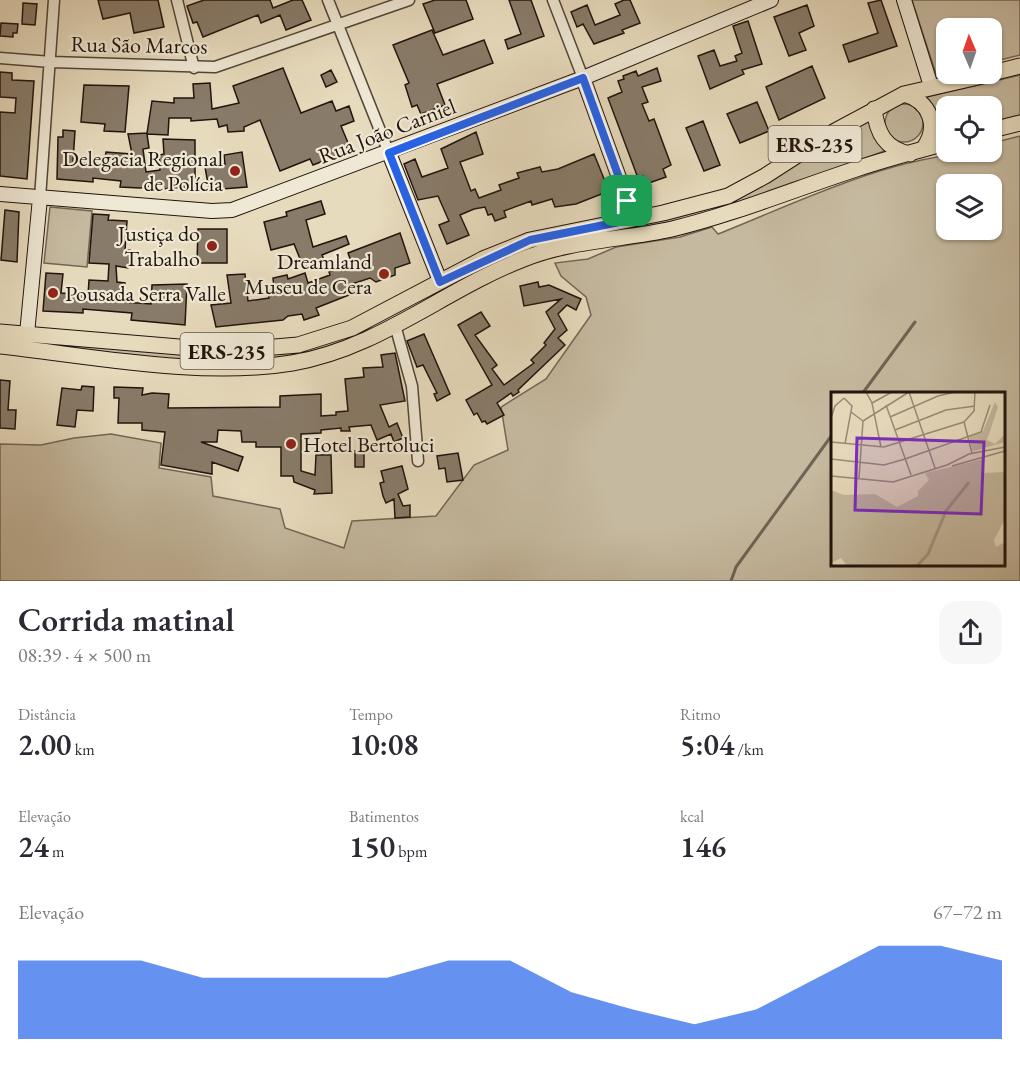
<!DOCTYPE html>
<html lang="pt">
<head>
<meta charset="utf-8">
<style>
  body { margin:0; font-family:"EB Garamond",serif; background:#f7f7f7; color:#2b2b33; height:100vh; display:flex; flex-direction:column; font-size:22px; white-space:nowrap }
  * { box-sizing:border-box; margin:0 }
  p { font-size:20px; color:#7c7c81 }
  .icon { flex:none; width:33px; height:33px; fill:none; stroke:currentColor; stroke-width:2; stroke-linecap:round; stroke-linejoin:round }
  .map { position:relative; height:581px; overflow:hidden }
  .sheet { display:flex; flex-direction:column; background:#fff; flex:1 }
  .sheet>* { flex:none }
  .needle { width:39px; rotate:358deg }
  .controls { position:absolute; left:936px; top:18px; display:grid; gap:12px }
  .controls a { display:grid; place-items:center; width:66px; height:66px; border-radius:12px; background:#fff; box-shadow:0 2px 4px #0004; font-size:30px }
  .pin { position:absolute; display:grid; place-items:center; width:51px; height:51px; color:#fff; margin:-26px; border-radius:12px; box-shadow:0 3px 9px #0006 }
  .round { display:grid; place-items:center; flex:none; width:63px; height:63px; border-radius:18px; background:#f7f7f7 }
  .headline { display:flex; align-items:center; justify-content:space-between; height:102px; padding:0 18px }
  h1 { font-size:33px; font-weight:600; line-height:45px }
  .stats { display:grid; grid-template-columns:repeat(3,1fr); gap:9px; height:102px; padding:6px 18px }
  .stats div { display:grid; align-content:center }
  .stats b { font-size:30px; font-weight:600 }
  .stats small { font-size:16px; font-weight:400 }
  .stats p { font-size:16px }
  .chart { height:168px; padding:12px 18px }
  .chart p { display:flex; justify-content:space-between }
  .chart svg { width:100%; height:108px; margin-top:6px; fill:#2563eb; opacity:.7 }
  .map>svg:first-child { display:block }
  .green { fill:#c5b99f; stroke:#736656; stroke-width:1.5; fill-rule:evenodd }
  .lines { fill:none; stroke-linecap:round; stroke-linejoin:round }
  .stream { stroke:#706353; stroke-width:3 }
  .building { fill:#887b69; stroke:#21140d; stroke-width:1.5 }
  .street-casing { stroke:#524639; stroke-width:13 }
  .secondary-casing { stroke:#21140d; stroke-width:16 }
  .primary-casing { stroke:#21140d; stroke-width:17 }
  .street { stroke:#efe8d4; stroke-width:10 }
  .secondary { stroke:#efe8d4; stroke-width:14 }
  .primary { stroke:#e7dbbd; stroke-width:15 }
  .route-casing { stroke:#fff; stroke-width:12 }
  .route { stroke:#2563eb; stroke-width:8 }
  .poi-dot { fill:#8f2418; stroke:#efe8d4; stroke-width:2 }
  .labels { text-anchor:middle; dominant-baseline:central; stroke-width:4.5; stroke-linejoin:round; paint-order:stroke }
  .shield { fill:#efe8d4; stroke:#5f5449; stroke-width:1.5 }
  .shield-label { font-size:21px; font-weight:bold; fill:#21140d }
  .street-label { font-size:22px; fill:#21140d; stroke:#efe8d4 }
  .poi-label { font-size:22px; fill:#21140d; stroke:#efe8d4; text-anchor:end }
  .inset-river { fill:none; stroke:#a49781; stroke-width:3 }
  .inset-road { fill:none; stroke:#988b77; stroke-width:1.5 }
  .view { fill:#7b2cbf; fill-opacity:0.15; stroke:#7b2cbf; stroke-width:3 }
  .inset-edge { fill:none; stroke:#21140d; stroke-width:3 }
</style>
</head>
<body>
<div class="map">
<svg width="1020" height="581" viewBox="0 0 1020 581">
  <rect width="100%" height="100%" fill="#e7dbbd"/>
  <filter id="stains"><feTurbulence type="fractalNoise" baseFrequency=".00333" numOctaves="4"/><feColorMatrix values="0 0 0 0 .2 0 0 0 0 .09 0 0 0 0 .02 0 0 0 .5 -.17"/></filter>
  <radialGradient id="worn" r=".72"><stop offset=".6" stop-color="#630" stop-opacity="0"/><stop offset="1" stop-color="#630" stop-opacity=".3"/></radialGradient>
  <!-- green -->
  <path class="green" d="M912,0H1020V55L992,62V28H946V72L936,74Z
    M1020,75V115L992,122V106H946V133L934,136L935,112L927,97Z
    M885 123a19 19 0 1 1 38 0a19 19 0 1 1-38 0Z
    M872,117L874,138L887,150L773,193L700,216L638,229L442,292L447,285L496,260L534,245L687,214Z
    M1020,136V581H0V444L41,445L74,438L111,434L161,443L159,468L211,477L213,496L280,509L285,528L344,548L352,521L436,516L474,465L508,450L501,407L546,379L591,315L586,297L561,276L555,263L588,259L616,247L680,237L712,227L718,234C804,200 897,152 992,152V143ZM946,184H992V230H946ZM832,394H1004V564H832Z
    M50,207L92,211L87,267L44,263Z
    M371,327C281,388 103,352 0,341C40,338 79,344 119,348C214,359 280,363 371,327Z"/>
  <g class="lines">
    <!-- stream -->
    <path class="stream" d="M862,394L915,322
      M731,581L736,567L832,435"/>
  </g>
  <!-- building -->
  <path class="building" d="M98,0H158L164,27L134,33L130,13L103,19Z
    M204,0H270L273,8L293,0H302L311,20L286,30L280,15L261,23L258,15L203,37L197,22L193,23L187,6Z
    M435,0H466L473,19L435,33L423,4Z
    M509,0H531L544,36L508,49L505,40L521,34Z
    M624,0H630L640,23L622,30L624,33L594,44L583,24L577,27L571,12L587,5L595,25L620,15L615,4Z
    M881,0L897,46L849,62L843,45L878,33L868,3Z
    M23,3L37,4L35,25L22,24Z
    M807,5L814,26L799,33L806,50L789,56L774,17Z
    M748,21L762,64L742,70L744,74L710,89L698,56L714,50L720,66L737,61L735,56L742,53L733,26Z
    M1,23L18,24L17,33H13V37L0,36Z
    M432,30L443,55L484,40L493,63L437,84L445,105L421,114L417,105L412,107L405,85L409,83L393,45Z
    M812,66L825,98L779,120L766,87Z
    M283,68L301,113L332,101L336,111L349,106L354,121L341,126L351,150L313,165L310,159L280,171L260,120L244,127V131L228,132L227,125L219,127L217,119L191,121V118H169L168,135L147,134L149,148L143,149L146,172L160,170L159,155L164,154L163,139L195,140V191H185V187L162,189V185L140,188L120,187L121,181L93,178V182L57,179L58,137H63V130L75,131L73,161L104,165L106,152L132,154L128,134L147,133L152,101L174,103V98H194L193,84L210,83L212,109L239,103L233,86Z
    M657,68L661,81L642,87L648,102L642,104L649,121L654,119L671,165L663,169L666,177L646,184L643,176L638,178L608,98L622,92L618,81L624,79L623,76L636,71L638,76Z
    M331,70L337,82L326,87L321,75Z
    M0,72L12,73V80L34,81L27,179L0,176V112L15,113L16,98L0,97Z
    M84,85L129,86L125,132L104,131L105,124L81,122Z
    M757,102L769,131L740,143L727,114Z
    M703,121L720,165L704,171L686,128Z
    M476,132L483,154L460,162L471,191L475,189L479,198L501,190L499,185L519,178L517,173L540,167L542,172L558,169L594,154L609,191L576,204L555,207L552,199L532,205L531,201L504,211L506,217L495,221L492,214L488,215L485,207L474,209L460,215L469,235L447,244L439,225L449,221L438,196L418,200L404,164L415,159L422,177L448,168L441,149Z
    M242,152L247,187L209,190L205,167L225,164L224,155Z
    M321,201L325,214L306,220L313,247L346,236L349,244L322,255L324,260L303,266L294,244L271,250L264,222L287,216L286,212Z
    M5,210L19,212L17,262L1,260Z
    M93,214L109,215L108,220L127,221L125,250H130L128,268L116,266L117,282L125,283L123,302L151,304L152,285L187,284L185,325L131,320L132,313L83,309V313L43,311L46,273L63,274L61,293L88,295L89,280L108,281L109,264L89,263Z
    M198,229H227V263H197Z
    M400,233L410,263L395,268V275L376,282L370,278L352,284L354,293L316,308L319,315L304,320L302,314L288,316L283,320L216,327L211,305L231,303L227,275L245,274L248,301L269,298L268,290L274,288L273,278L287,275L288,279L305,273L308,283L330,275L329,272L352,264L348,253Z
    M538,282L539,287L549,285L581,299L576,310L567,305L558,314L567,330L558,338L565,345L518,390L519,392L513,396L511,393L497,403L504,415L487,424L485,421L482,422L477,413L474,415L466,400L492,385L458,325L481,312L490,326L475,335L497,365L492,369L504,385L534,363L531,360L546,345L544,343L555,329L546,312L561,299L524,306L520,286Z
    M424,334L450,394L437,401L434,394L437,393L423,365L417,367L407,341Z
    M395,353L405,401L380,405L389,427L397,423L403,438L394,442L391,434L377,440L371,425L349,427L350,431H341V428L321,430V433L301,434V471L315,475L316,455H331L332,493L314,494L315,490L294,482L293,476H281V447H256V442H242L241,431L218,430L217,442H201L243,457L238,471L212,462V474L161,465L165,432L142,430V423H118L119,398H114V387L143,388L142,395L152,393L169,394L168,408L280,407V396L321,394V416L336,415V412L348,411L345,379L364,377L363,368L383,367L381,355Z
    M0,380L10,381L8,410H16L15,429L0,428Z
    M82,386L94,387L93,411L77,410L75,427L57,425L62,388L81,390Z
    M355,451H364V467H355Z
    M458,453L463,480L447,482L445,468L439,469L437,456Z
    M402,466L408,489L398,494L403,506L410,505V517L395,518L394,499L386,503L383,496L380,483L384,482L381,471Z"/>
  <g class="lines">
    <!-- street casing -->
    <g class="street-casing">
      <path id="street" d="M177,0L194,68
        M328,0L389,153
        M553,0L583,78
        M0,58L51,62L215,67L409,0
        M40,198L54,0
        M395,325L412,386L418,461"/>
    </g>
    <!-- secondary casing -->
    <g class="secondary-casing">
      <path id="secondary" d="M904,0L931,86
        M583,78L634,219
        M389,153L440,281
        M0,194L212,211L232,210L583,78L771,0
        M27,334L40,198"/>
    </g>
    <!-- primary casing -->
    <g class="primary-casing">
      <path id="primary" d="M992,73L1020,66
        M904,94C930,101 940,127 923,149
        M874,109C877,133 885,149 910,154
        M992,130L1020,123
        M0,332L227,351L298,345L352,328L483,259L530,240L663,213L728,196L765,176L835,131L904,94L991,74
        M0,346C91,356 202,378 292,363C377,349 443,291 521,260C569,240 622,240 672,229C734,214 795,189 856,169C886,159 916,151 946,143"/>
    </g>
    <!-- street -->
    <use href="#street" class="street"/>
    <!-- secondary -->
    <use href="#secondary" class="secondary"/>
    <!-- primary -->
    <use href="#primary" class="primary"/>
  </g>
  <g class="lines">
    <!-- route casing -->
    <g class="route-casing">
      <path id="route" d="M583,78L634,219L530,240L440,282L389,153Z"/>
    </g>
    <!-- route -->
    <use href="#route" class="route"/>
  </g>
  <!-- markers -->
  <g class="poi-dot">
    <circle cx="235" cy="171" r="6"/>
    <circle cx="212" cy="246" r="6"/>
    <circle cx="384" cy="274" r="6"/>
    <circle cx="53" cy="293" r="6"/>
    <circle cx="291" cy="444" r="6"/>
  </g>
  <g class="labels">
    <!-- shield labels -->
    <g class="shield">
      <rect x="768.5" y="126" width="93" height="36" rx="4.5"/>
      <rect x="180.5" y="333" width="93" height="36" rx="4.5"/>
    </g>
    <g class="shield-label">
      <text x="815" y="144">ERS-235</text>
      <text x="227" y="351">ERS-235</text>
    </g>
    <!-- street labels -->
    <g class="street-label">
      <text transform="translate(139 45) rotate(1)">Rua São Marcos</text>
      <text transform="translate(387 131) rotate(-21)">Rua João Carniel</text>
    </g>
    <!-- poi labels -->
    <g class="poi-label">
      <text x="223" y="158">Delegacia Regional<tspan x="223" dy="25">de Polícia</tspan></text>
      <text x="200" y="233">Justiça do<tspan x="200" dy="25">Trabalho</tspan></text>
      <text x="372" y="261">Dreamland<tspan x="372" dy="25">Museu de Cera</tspan></text>
      <text x="65" y="293" text-anchor="start">Pousada Serra Valle</text>
      <text x="303" y="444" text-anchor="start">Hotel Bertoluci</text>
    </g>
  </g>
  <!-- overview -->
  <g transform="translate(831 392)">
    <rect width="174" height="174" fill="#e7dbbd"/>
    <path d="M164,10L167,15L156,48L164,52L174,42V50L142,59L138,44L152,39ZM153,67V81L174,80V127L163,148L165,155L174,150V174H16L10,166L0,171V98L13,103L44,102L66,115L87,104V99L98,88L94,81Z" fill="#c5b99f"/>
    <path class="inset-river" d="M86,174L97,162L115,119L138,90"/>
    <path class="inset-road" d="M35,0L41,11L50,55M78,0L104,76M13,6L21,14L14,52M41,11L61,0M55,13L80,83M20,20L32,29L28,87M59,25L107,4L124,0M0,26L4,14L13,6M32,29L78,0M64,38L115,18L144,14M0,50L53,55L133,30M141,61L133,30L143,19L144,0M0,67L53,73L74,67L150,40L159,13M121,74L174,59M0,84L62,90L116,73L138,62L174,55"/>
    <path class="view" d="M26,46L153,50L150,122L24,118Z"/>
    <rect width="174" height="174" class="inset-edge"/>
  </g>
  <rect width="100%" height="100%" filter="url(#stains)"/>
  <rect width="100%" height="100%" fill="url(#worn)"/>
</svg>
<div class="controls">
<a><svg class="needle" viewBox="-14 -14 28 28"><path d="M0-13l5 13h-10z" fill="#e53935"/><path d="M0 13l5-13h-10z" fill="#7c7c81"/></svg></a>
<a><svg class="icon" aria-label="locate" viewBox="0 0 24 24"><circle cx="12" cy="12" r="6"/><path d="M12 2v4M12 18v4M2 12h4M18 12h4"/></svg></a>
<a><svg class="icon" aria-label="layers" viewBox="0 0 24 24"><path d="M12 4l9 5-9 5-9-5zM3 14l9 5 9-5"/></svg></a>
</div>
<div class="pin" style="left:627px;top:201px;background:#1e9e55"><svg class="icon" aria-label="arrive" viewBox="0 0 24 24"><path d="M6 21V4h12l-3 4 3 4H6"/></svg></div>
</div>
<section class="sheet">
<div class="headline"><div><h1>Corrida matinal</h1><p>08:39 · 4 × 500 m</p></div><a class="round"><svg class="icon" aria-label="share" viewBox="0 0 24 24"><path d="M12 15V3M7 8l5-5 5 5M5 13v7h14v-7"/></svg></a></div>
<div class="stats">
<div><p>Distância</p><b>2.00<small> km</small></b></div>
<div><p>Tempo</p><b>10:08</b></div>
<div><p>Ritmo</p><b>5:04<small> /km</small></b></div>
</div>
<div class="stats">
<div><p>Elevação</p><b>24<small> m</small></b></div>
<div><p>Batimentos</p><b>150<small> bpm</small></b></div>
<div><p>kcal</p><b>146</b></div>
</div>
<div class="chart"><p><span>Elevação</span>67–72 m</p>
<svg viewBox="0 0 160 44" preserveAspectRatio="none"><path d="M0 44V12L10 12L20 12L30 19L40 19L50 19L60 19L70 12L80 12L90 25L100 32L110 38L120 32L130 19L140 6L150 6L160 12V44z"/></svg>
</div>
</section>
</body>
</html>
